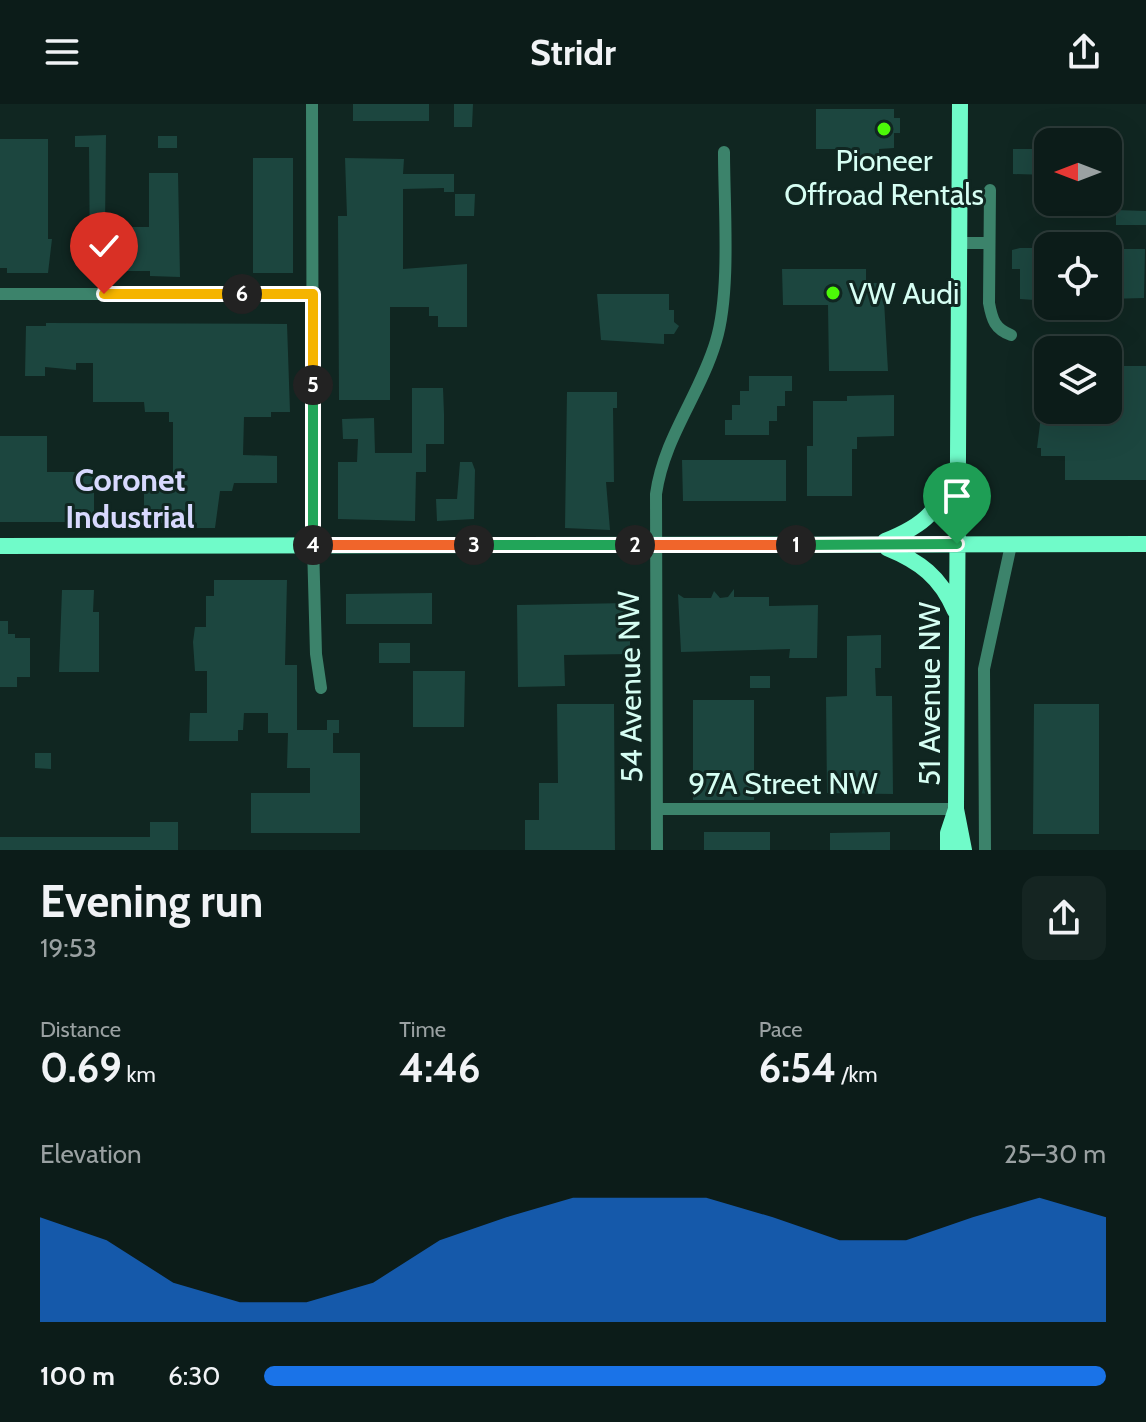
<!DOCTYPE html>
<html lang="en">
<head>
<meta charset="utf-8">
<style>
  body { margin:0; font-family:Cabin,sans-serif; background:#152522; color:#f1f3f6; height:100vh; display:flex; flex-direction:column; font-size:30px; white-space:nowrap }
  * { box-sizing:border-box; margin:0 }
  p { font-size:26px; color:#9aa1a2 }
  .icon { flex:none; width:44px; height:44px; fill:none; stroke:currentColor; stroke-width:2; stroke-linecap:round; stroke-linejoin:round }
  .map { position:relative; height:746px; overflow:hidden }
  .side { display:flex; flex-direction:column; background:#0c1c19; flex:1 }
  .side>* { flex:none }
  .needle { width:52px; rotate:270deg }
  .fabs { position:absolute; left:1034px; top:24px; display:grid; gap:16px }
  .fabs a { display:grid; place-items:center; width:88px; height:88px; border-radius:16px; background:#0c1c19; box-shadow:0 8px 32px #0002,0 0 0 2px #2c3a38; font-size:40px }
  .pin { position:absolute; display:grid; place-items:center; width:68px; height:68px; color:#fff; margin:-82px -34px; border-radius:50% 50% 50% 0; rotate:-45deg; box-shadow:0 0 8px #0007 }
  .pin .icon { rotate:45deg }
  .km { position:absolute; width:40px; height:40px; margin:-20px; border-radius:50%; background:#222; color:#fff; font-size:22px; line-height:40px; text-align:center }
  .round { display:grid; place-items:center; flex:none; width:84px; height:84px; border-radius:16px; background:#152522 }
  .overview { display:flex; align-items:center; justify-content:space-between; height:136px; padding:0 40px }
  h1 { font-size:44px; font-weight:800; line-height:60px }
  .stats { display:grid; grid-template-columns:repeat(3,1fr); gap:12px; height:136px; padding:8px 40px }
  .stats div { display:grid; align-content:center }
  .stats b { font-size:40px; font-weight:800 }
  .stats small { font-size:22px; font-weight:400 }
  .stats p { font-size:22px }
  .chart { height:224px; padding:16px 40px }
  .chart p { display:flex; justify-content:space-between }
  .chart svg { width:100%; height:144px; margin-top:8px; fill:#1a73e8; opacity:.7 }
  ul { padding:0 40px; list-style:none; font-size:26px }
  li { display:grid; grid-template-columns:128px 96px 1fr; align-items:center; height:60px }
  li i { height:20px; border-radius:10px; background:#1a73e8 }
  header { display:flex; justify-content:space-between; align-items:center; height:104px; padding:0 40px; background:#0c1c19; font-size:36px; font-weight:800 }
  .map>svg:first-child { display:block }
  .building { fill:#1c463f }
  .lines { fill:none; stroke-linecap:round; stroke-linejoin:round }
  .street { stroke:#3c836b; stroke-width:12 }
  .secondary { stroke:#70fbc9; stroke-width:16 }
  .split-1-casing { stroke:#fff; stroke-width:16 }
  .split-2-casing { stroke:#fff; stroke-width:16 }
  .split-3-casing { stroke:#fff; stroke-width:16 }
  .split-4-casing { stroke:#fff; stroke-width:16 }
  .split-5-casing { stroke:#fff; stroke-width:16 }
  .split-6-casing { stroke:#fff; stroke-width:16 }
  .split-7-casing { stroke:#fff; stroke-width:16 }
  .split-1 { stroke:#22a559; stroke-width:10 }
  .split-2 { stroke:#f0652b; stroke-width:10 }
  .split-3 { stroke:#22a559; stroke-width:10 }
  .split-4 { stroke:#f0652b; stroke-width:10 }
  .split-5 { stroke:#22a559; stroke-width:10 }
  .split-6 { stroke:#f5b400; stroke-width:10 }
  .split-7 { stroke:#f5b400; stroke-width:10 }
  .poi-dot { fill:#4cf808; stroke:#102621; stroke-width:3 }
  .labels { text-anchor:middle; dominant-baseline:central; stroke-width:6; stroke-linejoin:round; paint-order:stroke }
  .poi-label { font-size:30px; fill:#d6fef3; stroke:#102621 }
  .street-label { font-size:30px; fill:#d6fef3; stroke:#102621 }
  .neighbourhood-label { font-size:32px; font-weight:bold; fill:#d8d9fe; stroke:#102621 }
</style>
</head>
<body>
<header><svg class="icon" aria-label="menu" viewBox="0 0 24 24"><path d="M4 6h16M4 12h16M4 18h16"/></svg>Stridr<svg class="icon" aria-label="share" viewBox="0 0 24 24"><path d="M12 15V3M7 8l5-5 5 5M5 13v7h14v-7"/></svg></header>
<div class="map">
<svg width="1146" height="746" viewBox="0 0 1146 746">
  <rect width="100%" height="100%" fill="#102621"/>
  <!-- building -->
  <path class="building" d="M353,0H429V17H353Z
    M454,0H473L472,23H454Z
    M816,5H894V14H900V29H894V44L879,45V54H860V45H816Z
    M106,31L105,123H149V69H178L180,173L150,172V167H90L89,43H75V32Z
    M158,32H177V44H158Z
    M0,35H48V135H52L48,169H7V164H0Z
    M1013,45H1048V71L1013,70Z
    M253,54H293V169H253Z
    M345,54L404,55L403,70H454V88H444V84L403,85V165L467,160V223H438V212H429V203H390V296H339L338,112H347Z
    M455,90H475L474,112H455Z
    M1085,98H1116V111L1085,110Z
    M1116,106L1146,107V121H1116Z
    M1020,144H1048V197L1020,195V165H1012V146Z
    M1108,145H1145L1144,194L1108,195Z
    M782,165H866V179H883L888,267H829L828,201H783Z
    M597,190H669V206H674V218L679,222L674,230H664V240L601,236Z
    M46,219L287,220L290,308H271V313H244L243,351L277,352V379H234L232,387H220L215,424H193V419H144V375H173V318H169V308H145L144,298H93V259H76V266L45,263V272H25L26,222H46Z
    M1108,262H1146V376H1065V352H1041V344H1037L1041,312H1065V306H1108Z
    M749,272H792V287H785V302H777V317H769V331H725V316H732V301H740V287H749Z
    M412,284H443L444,310V340H426V368H416L415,417L338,415V358H357L358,335H343L342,315L374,314L375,349H412Z
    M567,288H617V304H613L614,378H606L610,426L565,424Z
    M894,291V332L857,333V345H852V392H807V342H813V297H847V292Z
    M0,332H47V368H94V418H0Z
    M682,356H786V397H683Z
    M460,358H472L475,366L474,415L437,417L436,395H457Z
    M214,476H287L285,561H297V626H327V616H339V629H333V649H360V729H251V689H310V664H287L288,629H268V609H244L243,626H238V637H189L190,609H207V567H195L193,538L195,523H206V492H214Z
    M734,485V493H769V502L818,501L817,554H789L790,545L681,548L678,490L684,494H711L714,487L720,494L728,493Z
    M62,486H94L93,508H99V568H59Z
    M432,489V520H346V490Z
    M630,499V550L564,551L565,582L518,583L517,501Z
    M0,517H8V530H15V534H30V573H17V583H0Z
    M881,531V564H875L876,592H892L893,690L827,689L826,593L847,592V532Z
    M379,539H410V559H379Z
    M413,567H465L464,623H413Z
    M750,572H770V584H750Z
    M693,596H754V696H693Z
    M557,600H614L615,746H525V716H539V679H558Z
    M1034,600H1099V730H1033Z
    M35,649H51V665L35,664Z
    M150,718H178V746H0V733H150Z
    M704,728H770V746H704Z
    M890,728V746H830V729Z"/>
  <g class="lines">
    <!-- street -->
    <path class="street" d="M312,0L313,441L316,550L321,584
      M990,86L989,199C992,216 995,225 1011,231
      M959,139H989
      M0,190H313
      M658,705H956
      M657,746L656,390C664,333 700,291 716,237C731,188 724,102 724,48
      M985,746L984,565L1011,441"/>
    <!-- secondary -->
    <path class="secondary" d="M960,0L956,705L964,746
      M885,437C928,420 937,407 955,366
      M0,442L1146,440
      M887,444C919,457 941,473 955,507
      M948,746V729L956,705"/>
  </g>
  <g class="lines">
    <!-- split-1 casing -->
    <g class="split-1-casing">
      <path id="split-1" d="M796,441L957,440"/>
    </g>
    <!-- split-2 casing -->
    <g class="split-2-casing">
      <path id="split-2" d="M635,441H796"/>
    </g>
    <!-- split-3 casing -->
    <g class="split-3-casing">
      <path id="split-3" d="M474,441H635"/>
    </g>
    <!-- split-4 casing -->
    <g class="split-4-casing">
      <path id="split-4" d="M313,441H474"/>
    </g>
    <!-- split-5 casing -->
    <g class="split-5-casing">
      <path id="split-5" d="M313,281V441"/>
    </g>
    <!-- split-6 casing -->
    <g class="split-6-casing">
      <path id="split-6" d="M242,190H313V281"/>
    </g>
    <!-- split-7 casing -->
    <g class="split-7-casing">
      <path id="split-7" d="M104,190H242"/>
    </g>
    <!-- split-1 -->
    <use href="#split-1" class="split-1"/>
    <!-- split-2 -->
    <use href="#split-2" class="split-2"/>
    <!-- split-3 -->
    <use href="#split-3" class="split-3"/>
    <!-- split-4 -->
    <use href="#split-4" class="split-4"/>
    <!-- split-5 -->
    <use href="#split-5" class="split-5"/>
    <!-- split-6 -->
    <use href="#split-6" class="split-6"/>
    <!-- split-7 -->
    <use href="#split-7" class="split-7"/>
  </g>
  <!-- markers -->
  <g class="poi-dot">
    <circle cx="884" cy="25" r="8"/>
    <circle cx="833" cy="189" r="8"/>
  </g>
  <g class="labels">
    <!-- poi labels -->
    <g class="poi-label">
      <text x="884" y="56">Pioneer<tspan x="884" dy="34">Offroad Rentals</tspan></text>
      <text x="849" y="189" text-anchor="start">VW Audi</text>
    </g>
    <!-- street labels -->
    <g class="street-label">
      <text transform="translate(630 583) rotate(-91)">54 Avenue NW</text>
      <text transform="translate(929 590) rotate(-90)">51 Avenue NW</text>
      <text x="783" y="679">97A Street NW</text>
    </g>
    <!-- neighbourhood labels -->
    <g class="neighbourhood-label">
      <text x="130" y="375">Coronet<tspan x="130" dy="37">Industrial</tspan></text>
    </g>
  </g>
</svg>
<div class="fabs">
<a><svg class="needle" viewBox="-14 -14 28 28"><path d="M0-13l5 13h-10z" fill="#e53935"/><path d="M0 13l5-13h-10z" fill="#9aa1a2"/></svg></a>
<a><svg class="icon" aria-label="locate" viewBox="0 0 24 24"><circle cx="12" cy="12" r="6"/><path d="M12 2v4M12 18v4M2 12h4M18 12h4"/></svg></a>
<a><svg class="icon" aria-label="layers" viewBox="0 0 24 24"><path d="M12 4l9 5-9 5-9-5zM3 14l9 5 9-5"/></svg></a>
</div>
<div class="pin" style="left:957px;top:440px;background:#1e9e55"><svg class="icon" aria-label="arrive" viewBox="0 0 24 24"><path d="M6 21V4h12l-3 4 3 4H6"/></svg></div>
<div class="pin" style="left:104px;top:190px;background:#d93025"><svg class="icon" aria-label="check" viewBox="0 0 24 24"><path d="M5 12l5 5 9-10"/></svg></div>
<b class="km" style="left:796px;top:441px">1</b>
<b class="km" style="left:635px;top:441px">2</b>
<b class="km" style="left:474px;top:441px">3</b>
<b class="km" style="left:313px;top:441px">4</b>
<b class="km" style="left:313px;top:281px">5</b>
<b class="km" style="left:242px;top:190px">6</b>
</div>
<section class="side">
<div class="overview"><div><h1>Evening run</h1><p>19:53</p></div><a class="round"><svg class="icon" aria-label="share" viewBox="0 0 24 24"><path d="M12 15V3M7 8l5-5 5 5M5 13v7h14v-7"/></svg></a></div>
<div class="stats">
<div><p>Distance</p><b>0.69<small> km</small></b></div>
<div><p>Time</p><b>4:46</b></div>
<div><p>Pace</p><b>6:54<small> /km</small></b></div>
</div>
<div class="chart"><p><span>Elevation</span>25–30 m</p>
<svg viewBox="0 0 160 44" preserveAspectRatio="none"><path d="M0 44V12L10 19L20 32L30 38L40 38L50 32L60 19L70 12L80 6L90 6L100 6L110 12L120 19L130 19L140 12L150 6L160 12V44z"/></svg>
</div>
<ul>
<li><b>100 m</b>6:30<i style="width:100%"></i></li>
</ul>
</section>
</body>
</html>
